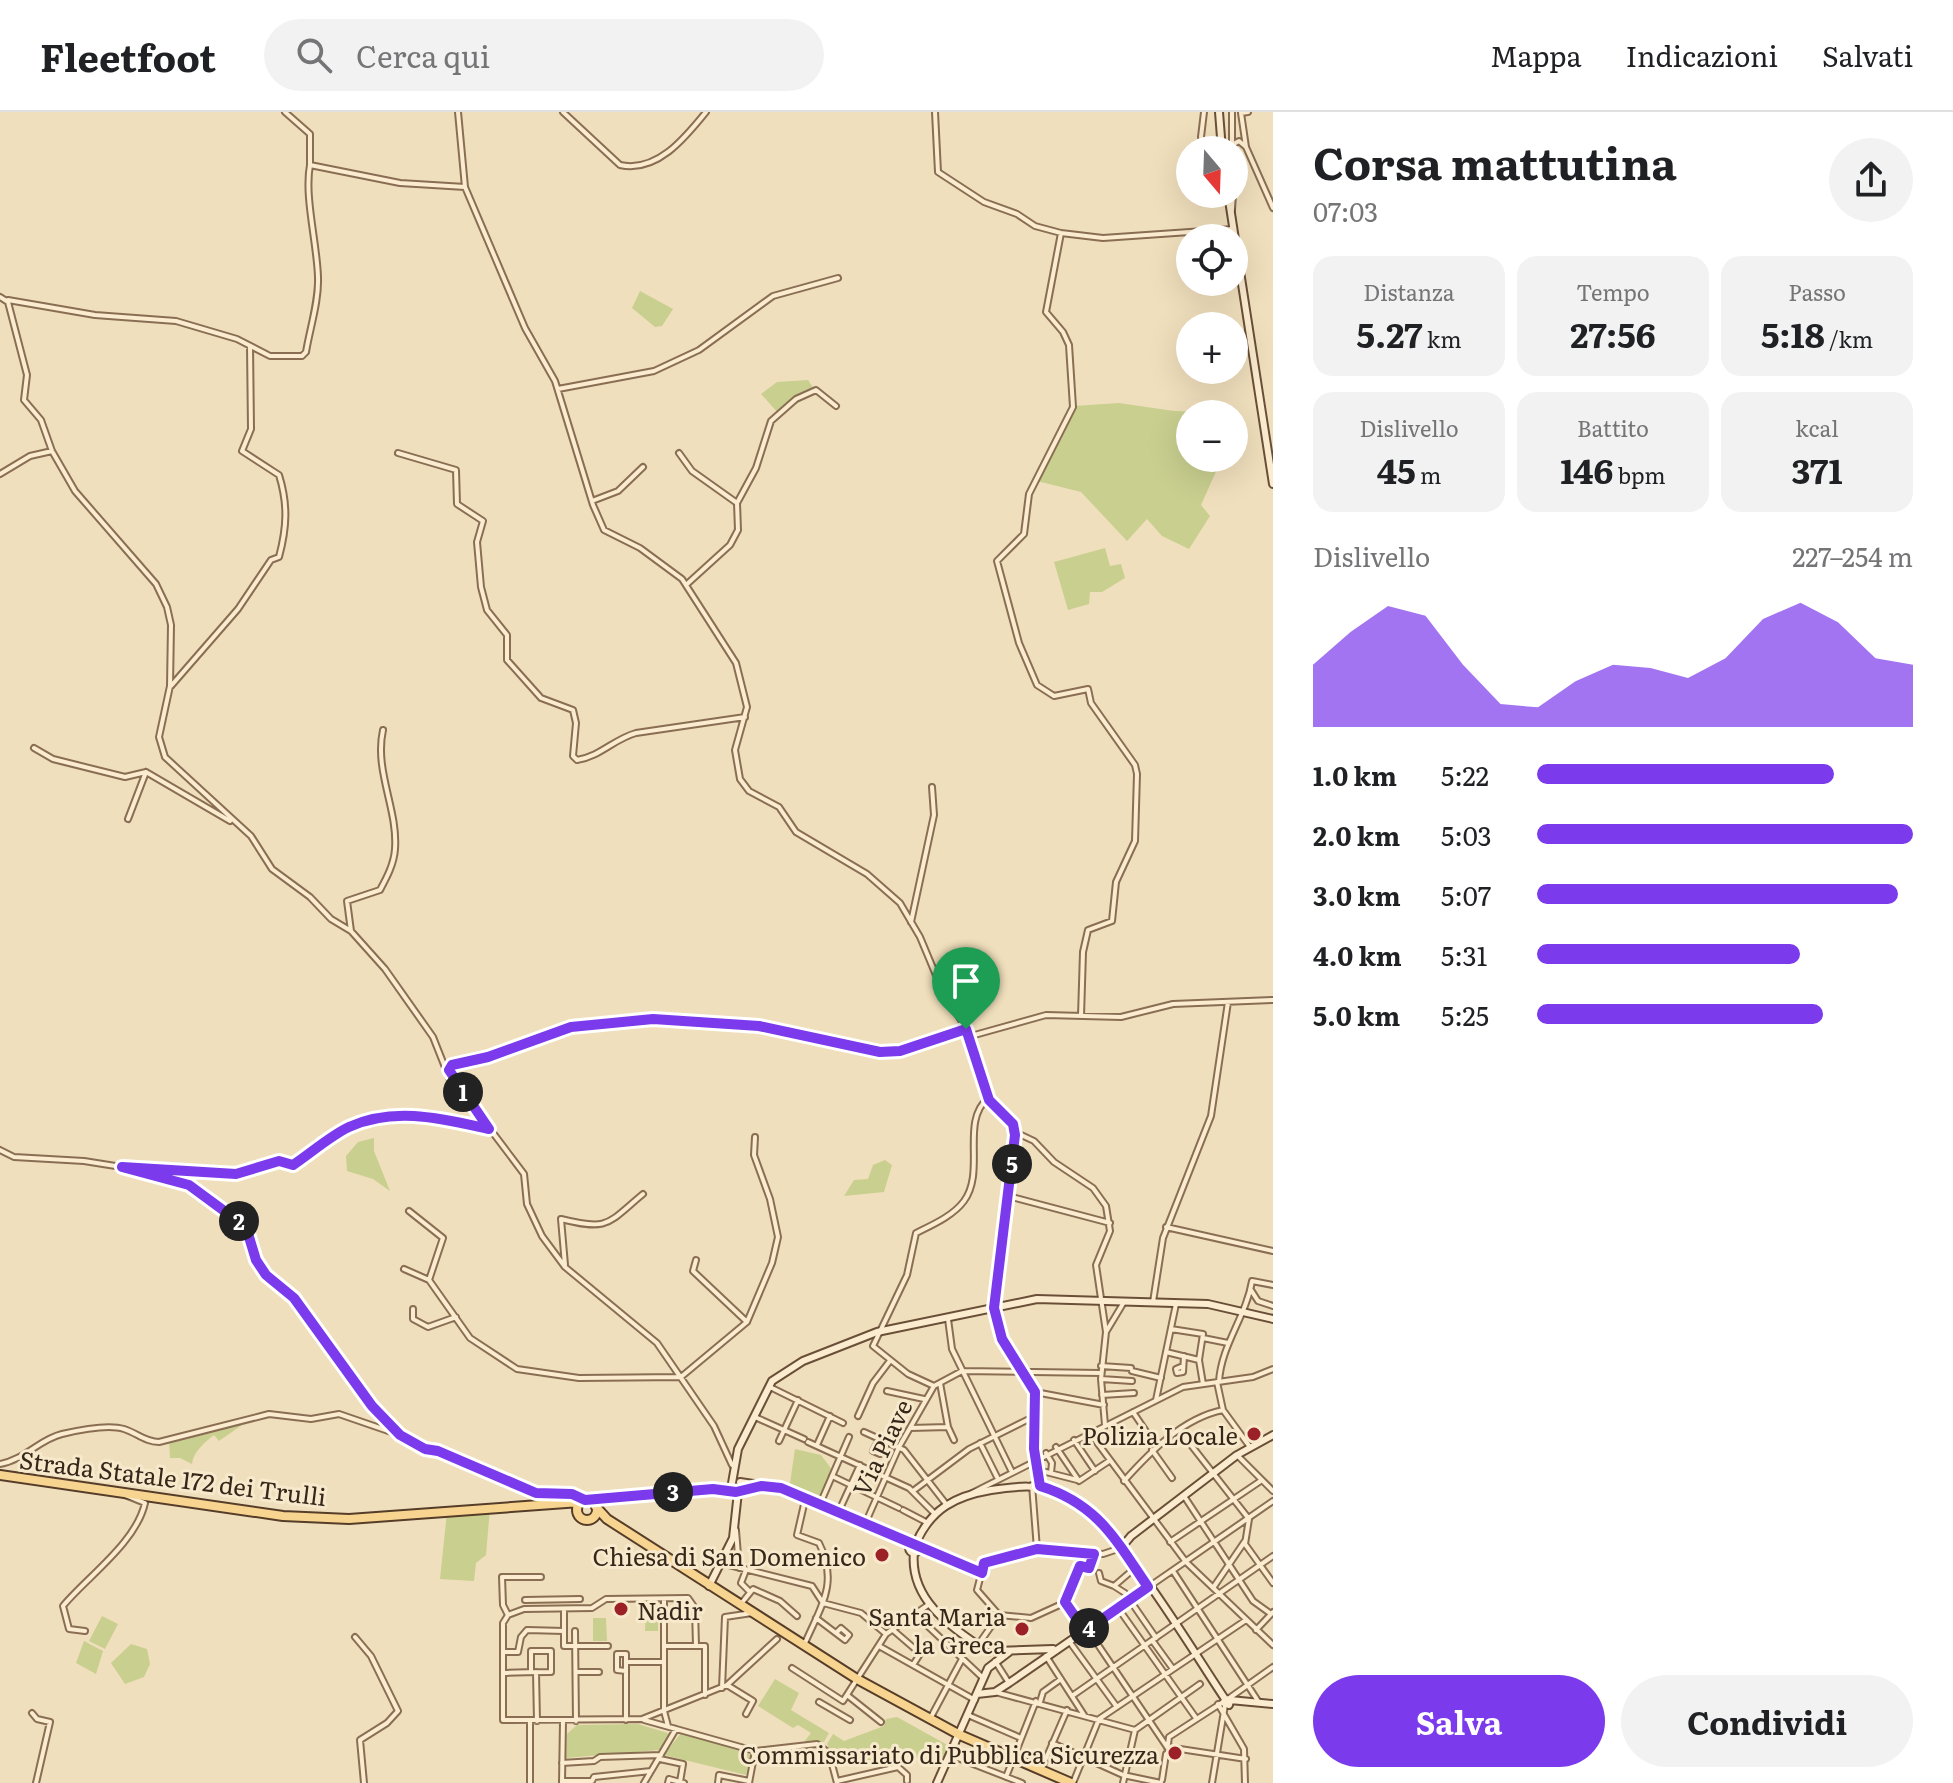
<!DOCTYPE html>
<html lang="it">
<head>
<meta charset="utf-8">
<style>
  body { margin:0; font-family:Literata,serif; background:#f2f2f2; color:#202124; height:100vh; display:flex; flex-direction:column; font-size:30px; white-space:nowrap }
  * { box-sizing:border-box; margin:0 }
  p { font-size:26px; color:#757577 }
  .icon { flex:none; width:44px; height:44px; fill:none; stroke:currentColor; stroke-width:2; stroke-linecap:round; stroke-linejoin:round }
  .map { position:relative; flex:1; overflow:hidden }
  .sheet { display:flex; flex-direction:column; background:#fff; width:680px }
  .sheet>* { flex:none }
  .needle { width:52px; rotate:161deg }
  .tools { position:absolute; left:1176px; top:24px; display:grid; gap:16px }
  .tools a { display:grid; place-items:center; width:72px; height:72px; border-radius:50%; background:#fff; box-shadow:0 8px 32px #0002; font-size:40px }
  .pin { position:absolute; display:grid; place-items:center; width:68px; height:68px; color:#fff; margin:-82px -34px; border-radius:50% 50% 50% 0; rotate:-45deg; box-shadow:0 0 8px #0007 }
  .pin .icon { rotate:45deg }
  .km { position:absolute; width:40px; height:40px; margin:-20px; border-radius:50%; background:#222; color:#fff; font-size:22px; line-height:40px; text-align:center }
  .round { display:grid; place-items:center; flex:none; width:84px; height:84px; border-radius:42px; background:#f2f2f2 }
  .summary { display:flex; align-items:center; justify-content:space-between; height:136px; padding:0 40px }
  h1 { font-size:44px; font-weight:700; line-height:60px }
  .metrics { display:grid; grid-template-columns:repeat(3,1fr); gap:12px; height:136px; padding:8px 40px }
  .metrics div { display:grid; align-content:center; border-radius:20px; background:#f2f2f2; text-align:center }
  .metrics b { font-size:34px; font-weight:700 }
  .metrics small { font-size:22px; font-weight:400 }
  .metrics p { font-size:22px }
  .chart { height:224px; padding:16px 40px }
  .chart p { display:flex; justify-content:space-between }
  .chart svg { width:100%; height:144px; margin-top:8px; fill:#7c3aed; opacity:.7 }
  .action { display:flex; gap:16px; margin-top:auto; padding:16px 40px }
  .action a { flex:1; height:92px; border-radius:48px; background:#7c3aed; color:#fff; font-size:32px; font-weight:700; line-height:92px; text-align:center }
  .action a+a { background:#f2f2f2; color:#202124 }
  ul { padding:0 40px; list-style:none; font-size:26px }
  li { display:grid; grid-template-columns:128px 96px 1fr; align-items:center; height:60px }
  li i { height:20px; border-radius:10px; background:#7c3aed }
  header { display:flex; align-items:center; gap:48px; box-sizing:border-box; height:112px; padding:0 40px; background:#fff; border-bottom:2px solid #e0e0e0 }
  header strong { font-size:38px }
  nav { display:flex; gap:44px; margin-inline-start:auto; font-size:28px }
  .search { width:560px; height:72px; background:#f2f2f2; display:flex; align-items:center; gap:20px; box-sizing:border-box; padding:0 28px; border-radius:44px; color:#757577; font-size:30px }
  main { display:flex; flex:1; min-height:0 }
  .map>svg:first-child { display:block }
  .green { fill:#c9cf8f }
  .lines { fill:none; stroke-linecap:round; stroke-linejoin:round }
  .street-casing { stroke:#896e54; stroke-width:8 }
  .secondary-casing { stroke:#6a4f38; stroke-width:10 }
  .primary-casing { stroke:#563d29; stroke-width:12 }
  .street { stroke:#fbeccf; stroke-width:4 }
  .secondary { stroke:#fbeccf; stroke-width:6 }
  .primary { stroke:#f7d490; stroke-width:8 }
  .route-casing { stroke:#fff; stroke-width:16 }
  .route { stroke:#7c3aed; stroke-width:10 }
  .poi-dot { fill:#9b2126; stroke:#f7e9cc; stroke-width:3 }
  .labels { text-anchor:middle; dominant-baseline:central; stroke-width:6; stroke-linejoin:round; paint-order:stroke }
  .poi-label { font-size:24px; fill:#37271a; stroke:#f7e9cc; text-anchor:end }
  .street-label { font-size:24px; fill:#37271a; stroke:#f7e9cc }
</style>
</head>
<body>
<header>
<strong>Fleetfoot</strong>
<div class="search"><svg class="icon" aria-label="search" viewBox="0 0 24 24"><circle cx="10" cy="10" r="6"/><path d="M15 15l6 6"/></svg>Cerca qui</div>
<nav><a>Mappa</a><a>Indicazioni</a><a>Salvati</a></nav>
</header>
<main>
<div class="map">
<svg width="1273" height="1671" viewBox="0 0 1273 1671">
  <rect width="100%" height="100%" fill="#f0dfbc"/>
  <!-- green -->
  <path class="green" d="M640,179L673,197L662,214L655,215L632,196Z
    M808,268L816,280L779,302L761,282L777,270Z
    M1119,291L1174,299L1237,301L1234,310V302H1190V346H1222L1201,393L1210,404L1189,437L1162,424L1147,407L1127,429L1081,380L1037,369L1074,294Z
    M1105,436L1110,454L1121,452L1125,466L1102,480H1090L1089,492L1068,498L1054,450Z
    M374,1026V1039L390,1079L373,1067L347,1059L346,1044L358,1030Z
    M885,1048L892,1053L884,1080L844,1084L854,1068L868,1067L873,1053Z
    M242,1308V1313L219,1329L214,1323C205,1330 193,1340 192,1352L180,1346H170L169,1328Z
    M795,1337L821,1343L833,1359L819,1388L789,1378Z
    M490,1396L486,1443L476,1451L474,1469L440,1467L447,1400Z
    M658,1493V1519H645L646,1494Z
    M102,1504L118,1512L105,1537L89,1529Z
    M593,1506H606L607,1529H593Z
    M84,1529L103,1539L96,1562L76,1551Z
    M131,1532L147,1537L150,1552L144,1565L125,1572L111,1551Z
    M775,1567L799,1581L791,1598L829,1621L824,1630H804L811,1621L798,1613L793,1616L758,1594Z
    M897,1605L951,1635L941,1656L904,1641L839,1654L827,1632L833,1622L844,1629L884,1614L886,1607Z
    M638,1612L671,1622L659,1638L566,1646L567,1622L577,1613Z
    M681,1621L748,1638L751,1644L746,1663L664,1643Z"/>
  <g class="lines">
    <!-- street casing -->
    <g class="street-casing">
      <path id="street" d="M285,0L310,22V53L400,71L465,75
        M458,0L465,75L525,216L555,269L593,393L604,418L640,436L682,467L736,551L747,595L735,638L740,667L749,679L779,695L796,720L867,762L900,791L920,825L943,880L971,924L989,988L1013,1012L1015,1023L994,1196L1002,1227L1035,1280L1034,1337L1040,1374
        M563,0L620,53C657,61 685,26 706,0
        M935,0L938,60L984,90L1017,102L1035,114L1061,121L1103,126L1233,117
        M1204,0L1201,25L1205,38
        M1232,0V38
        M1248,0L1241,1L1246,35L1273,96
        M1232,33L1239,29L1246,35
        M1204,35L1212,37L1221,29
        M1232,98L1233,82
        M1061,121L1046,200L1063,220L1069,233L1073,295L1029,382L1024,422L997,449L1019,531L1037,573L1054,584L1088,577L1091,591L1135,653L1137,662L1135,729L1116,770L1112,809L1088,818L1083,840L1081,904
        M0,185L8,190L27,263L24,288L41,308L52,339L75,379L156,472L167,495L171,513L170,574L159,625L165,645L251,724L272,757L310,785L331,807L351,819L385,857L433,925L452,973L481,1005L524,1062L527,1092L542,1124L565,1155L657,1231L714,1314L732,1353
        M8,188L95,203L176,209L237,227L270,244H302L306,240C310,216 319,189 318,165C317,131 304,84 310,53
        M558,277L654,259L699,238L773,184L838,166
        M398,341L456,358L457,392L483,409L477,430L481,475L487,498L507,523V548L541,586L573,598L576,611L573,644L577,648C601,644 614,627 636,621L745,605
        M679,341L692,359L737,391
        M0,362L30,344L52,339
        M592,389L618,379L643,355
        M686,473L730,433L738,418L737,391L756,356L771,309L796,287L816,278L836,294
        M171,574L238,497L271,448L279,445C287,415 288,392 279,363L242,339L251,317L250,234
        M34,636L53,647L125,665L146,660
        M146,660L230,709
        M128,707L146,660
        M911,810L934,703L932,675
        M351,819L347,789L380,778C387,765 394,752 395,737C398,697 374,659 383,618
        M971,924L1046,903L1121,905L1173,892L1273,888
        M478,999L453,968L449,958L452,953L488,945L571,915L653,907L759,914L880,940L900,939L966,917
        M1015,1020L1034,1029L1054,1050L1093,1076L1106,1094L1110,1119L1096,1153L1106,1220L1124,1190
        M0,1038L14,1045L84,1049L147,1059L189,1073L246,1115L256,1148L266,1163L294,1186L372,1294L399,1322
        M145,1056L236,1062L279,1049L293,1053C311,1041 330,1023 349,1015C395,994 443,1007 489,1017
        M1008,1084L1110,1111
        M409,1099L443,1126L429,1168L470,1226L517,1257L579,1266L681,1265L747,1210L772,1151L778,1125L770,1087L754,1043L755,1025
        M1166,1115L1273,1139
        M696,1148L693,1159L747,1210
        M565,1153L561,1107C609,1119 607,1112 643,1082
        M404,1157L429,1168
        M1251,1178L1258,1189L1273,1194
        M1153,1190L1163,1126L1211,1004L1228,890
        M413,1197V1207L428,1215L456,1205
        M948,1207L952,1237L1011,1358
        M1171,1217L1203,1222L1199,1248L1203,1272
        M1203,1226L1228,1231
        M1166,1240L1199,1248
        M1101,1254L1131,1256
        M1183,1254L1176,1257L1177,1261L1183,1260L1184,1244
        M1132,1259L1161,1266
        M1101,1267L1132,1269
        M1217,1270L1223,1298L1250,1335
        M1219,1270C1221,1233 1246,1205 1252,1169L1273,1173
        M940,1271L948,1315L954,1328
        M934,1274L908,1262L873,1234L907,1163L916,1121C932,1113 953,1104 964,1089C986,1059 960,1010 988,986
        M770,1275L843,1311
        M887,1279L924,1287
        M1035,1280L1104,1293
        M1102,1283L1134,1281
        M1156,1288L1176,1192
        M1133,1300L1156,1334
        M858,1304L873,1271L889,1250
        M755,1305L804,1327
        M1105,1313L1101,1267L1106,1220
        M910,1316L948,1315
        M1180,1319L1249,1407L1245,1432L1273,1471
        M864,1320L904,1338L946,1392
        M1090,1321L1186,1450L1273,1533
        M1074,1328L1095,1359
        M779,1329L798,1288
        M808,1330L909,1376L934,1401
        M980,1331L997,1365
        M817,1333L830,1304
        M1056,1335L1079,1369
        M883,1336L876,1333L873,1339L880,1342L887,1329
        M1152,1338L1172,1366
        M1046,1341L1052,1351L1051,1361
        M1237,1343L1273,1379
        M0,1352C24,1348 40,1327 62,1322C79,1318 108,1312 124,1317C137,1321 145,1330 159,1330L269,1302L311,1307L339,1302L400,1323L425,1337L457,1347L536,1381L572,1382L585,1388
        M1042,1359L1077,1368
        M832,1364L899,1396
        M1079,1369L1109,1349
        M1124,1369C1150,1340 1183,1306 1223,1298
        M1032,1373L1037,1437
        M913,1379L969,1337L1033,1305
        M972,1381L1183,1275L1253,1265L1273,1257
        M1184,1384L1253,1489L1271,1502
        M805,1388L797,1423L819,1431C839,1471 821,1494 805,1531
        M820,1392L849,1325
        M903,1398L926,1410
        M838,1401L860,1353
        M865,1412L899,1335L934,1274L962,1259L1101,1261
        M736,1418L739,1456
        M1170,1430L1262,1368
        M919,1437L959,1449L982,1461
        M721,1451L812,1474L823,1491
        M1135,1456L1114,1474L1125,1481L1156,1526
        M746,1458L741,1471L750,1480
        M1173,1459L1258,1589
        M1099,1461L1101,1469L1114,1474
        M1150,1474L1273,1389
        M1213,1476L1245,1429
        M664,1487V1599L668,1614
        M525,1488L580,1487
        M1065,1490L1085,1519
        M823,1491L861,1501L886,1522
        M740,1493L753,1477L780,1489L797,1504
        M1118,1496L1196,1606
        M564,1497V1534H608
        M915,1502L983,1566
        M508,1503L503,1511V1608L642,1607L727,1573L777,1527
        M508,1503L524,1497L592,1496L606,1487L688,1486L695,1496L696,1534
        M508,1503L503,1493L502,1465H541
        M999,1503L977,1478L984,1451L1037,1437L1103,1442L1121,1436
        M999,1503L1031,1506L1064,1491L1080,1454L1089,1456L1094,1443
        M816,1506L845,1528
        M1088,1507L1093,1513
        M893,1518L915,1537
        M1088,1518L1167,1635
        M1256,1518L1273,1500
        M85,1519L69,1517L63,1494C87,1465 136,1431 145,1391L125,1383
        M575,1519L576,1609
        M837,1520L841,1516L849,1523L845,1528
        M355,1525L371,1544L398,1599L387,1611L360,1628L364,1671
        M1152,1528L1173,1557
        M1069,1529L1117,1595
        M978,1533L999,1503
        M664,1534H705V1583
        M879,1534L975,1588
        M503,1540H518L521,1525L527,1518L564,1519
        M1046,1544L1084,1603
        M995,1549L1009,1571
        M626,1550H663
        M913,1553L920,1542
        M792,1556L843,1589L886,1522L928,1493
        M626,1559L617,1558V1542H626V1608
        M536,1560L537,1609
        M576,1560H599
        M503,1561C519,1560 535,1560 551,1560V1539H531V1560
        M727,1573L753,1589L746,1602
        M722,1576L725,1505L752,1501
        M995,1580L1135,1618
        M847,1583L881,1610
        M1072,1584L1273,1444
        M1228,1587L1273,1555
        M819,1590L850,1608
        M1040,1590L1043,1580L1061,1567
        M1218,1592L1244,1637L1245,1671
        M32,1601L37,1607L50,1610L36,1671
        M968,1603L1021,1626
        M931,1605L962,1547
        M644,1608L755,1639L817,1632L829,1641L837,1671
        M1052,1631L1123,1663L1161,1671
        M1168,1632L1169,1625L1223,1590
        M1167,1635L1246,1647
        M775,1638L778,1644L786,1648L792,1646L794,1636
        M950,1643L1022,1671
        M660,1647L683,1652L680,1670
        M562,1651L594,1649L600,1645L661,1643
        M1041,1658L1067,1598
        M1006,1665L1036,1589
        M1162,1668L1166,1642
        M562,1669H592L594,1665L651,1659
        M837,1669L898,1655L907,1663V1669
        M530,1671V1609
        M562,1671L563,1609
        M644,1671L676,1617
        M668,1671L669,1667L684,1671
        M718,1671L719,1663L749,1669
        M749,1671L755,1639
        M1073,1671L1099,1607L1246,1508
        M1123,1671L1135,1618L1200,1572
        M1212,1671L1225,1593"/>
    </g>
    <!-- secondary casing -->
    <g class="secondary-casing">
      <path id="secondary" d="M1219,0L1222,38
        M1228,82L1273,372
        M740,1370L781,1376L910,1433
        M732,1371L738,1337L772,1269L803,1249L877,1220L1037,1187L1208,1192L1273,1207
        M588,1388L713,1377L733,1379
        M916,1431C931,1397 955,1384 991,1378C1017,1374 1038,1372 1063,1381C1111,1400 1193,1540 1225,1587
        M909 1436a5 5 0 1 1 10 0a5 5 0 1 1-10 0Z
        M1121,1436L1131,1424L1237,1343L1273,1323
        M914,1440C909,1489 953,1516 988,1540
        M709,1474L733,1426L738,1380
        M996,1539L1053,1537
        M977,1582L995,1580L1009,1571L1148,1475
        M1225,1587L1230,1588L1229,1593L1224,1591Z
        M1230,1588L1273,1592
        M937,1671L988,1556L1009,1540"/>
    </g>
    <!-- primary casing -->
    <g class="primary-casing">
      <path id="primary" d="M0,1363L283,1404L349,1407L580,1390
        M577 1398a10 10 0 1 1 20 0a10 10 0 1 1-20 0Z
        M596,1395L607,1407L857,1567L960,1623L1071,1671"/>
    </g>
    <!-- street -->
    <use href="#street" class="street"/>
    <!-- secondary -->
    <use href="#secondary" class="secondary"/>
    <!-- primary -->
    <use href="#primary" class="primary"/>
  </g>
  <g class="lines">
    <!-- route casing -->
    <g class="route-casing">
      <path id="route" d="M653,907L759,914L880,940L900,939L966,917L989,988L1013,1012L1015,1023L994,1196L1002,1227L1035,1280L1034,1337L1040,1374C1098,1392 1116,1428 1148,1475L1085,1519L1065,1490L1080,1454L1089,1456L1094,1442L1037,1437L984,1451L982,1461L781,1376L761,1374L736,1380L713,1377L585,1388L572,1382L536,1381L438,1339L425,1337L400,1323L372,1294L294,1186L266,1163L256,1148L246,1115L189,1073L122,1055L236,1062L279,1049L293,1053C311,1041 330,1024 349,1015C395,994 443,1007 489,1017L449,958L452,953L488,945L571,915Z"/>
    </g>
    <!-- route -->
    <use href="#route" class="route"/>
  </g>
  <!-- markers -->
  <g class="poi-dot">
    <circle cx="1254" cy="1322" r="8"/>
    <circle cx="882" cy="1443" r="8"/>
    <circle cx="621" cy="1497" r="8"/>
    <circle cx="1022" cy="1517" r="8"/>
    <circle cx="1175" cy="1641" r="8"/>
  </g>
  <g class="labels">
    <!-- poi labels -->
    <g class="poi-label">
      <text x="1238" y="1322">Polizia Locale</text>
      <text x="866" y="1443">Chiesa di San Domenico</text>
      <text x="637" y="1497" text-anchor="start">Nadir</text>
      <text x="1006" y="1503">Santa Maria<tspan x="1006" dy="28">la Greca</tspan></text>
      <text x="1159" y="1641">Commissariato di Pubblica Sicurezza</text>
    </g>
    <!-- street labels -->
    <g class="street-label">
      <text transform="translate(881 1335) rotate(-64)">Via Piave</text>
      <text transform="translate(173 1365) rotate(7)">Strada Statale 172 dei Trulli</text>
    </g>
  </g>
</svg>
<div class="tools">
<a><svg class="needle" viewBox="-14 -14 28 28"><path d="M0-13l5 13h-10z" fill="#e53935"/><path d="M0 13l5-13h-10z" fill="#757577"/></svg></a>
<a><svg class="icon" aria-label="locate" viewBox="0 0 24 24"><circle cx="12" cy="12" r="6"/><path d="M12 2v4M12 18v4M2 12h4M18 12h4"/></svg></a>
<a>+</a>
<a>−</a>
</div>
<div class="pin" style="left:966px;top:917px;background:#1e9e55"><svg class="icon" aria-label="arrive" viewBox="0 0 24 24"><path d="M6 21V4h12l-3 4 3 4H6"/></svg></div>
<b class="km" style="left:463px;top:980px">1</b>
<b class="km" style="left:239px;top:1109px">2</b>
<b class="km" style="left:673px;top:1380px">3</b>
<b class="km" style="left:1089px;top:1516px">4</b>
<b class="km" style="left:1012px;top:1052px">5</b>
</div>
<section class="sheet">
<div class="summary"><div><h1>Corsa mattutina</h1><p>07:03</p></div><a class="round"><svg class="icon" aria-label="share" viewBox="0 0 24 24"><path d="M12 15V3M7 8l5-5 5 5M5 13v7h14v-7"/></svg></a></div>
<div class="metrics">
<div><p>Distanza</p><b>5.27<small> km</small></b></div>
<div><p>Tempo</p><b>27:56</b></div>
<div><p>Passo</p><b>5:18<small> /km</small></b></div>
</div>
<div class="metrics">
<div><p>Dislivello</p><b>45<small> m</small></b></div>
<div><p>Battito</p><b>146<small> bpm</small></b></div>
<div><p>kcal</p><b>371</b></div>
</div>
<div class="chart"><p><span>Dislivello</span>227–254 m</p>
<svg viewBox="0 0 160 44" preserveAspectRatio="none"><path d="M0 44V25L10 15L20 7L30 10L40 25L50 37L60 38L70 30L80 25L90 26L100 29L110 23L120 11L130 6L140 12L150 23L160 25V44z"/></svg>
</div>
<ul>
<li><b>1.0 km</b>5:22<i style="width:79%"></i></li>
<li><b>2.0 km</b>5:03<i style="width:100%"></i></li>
<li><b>3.0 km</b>5:07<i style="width:96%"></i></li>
<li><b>4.0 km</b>5:31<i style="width:70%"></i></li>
<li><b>5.0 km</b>5:25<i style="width:76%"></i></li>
</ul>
<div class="action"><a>Salva</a><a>Condividi</a></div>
</section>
</main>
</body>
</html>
